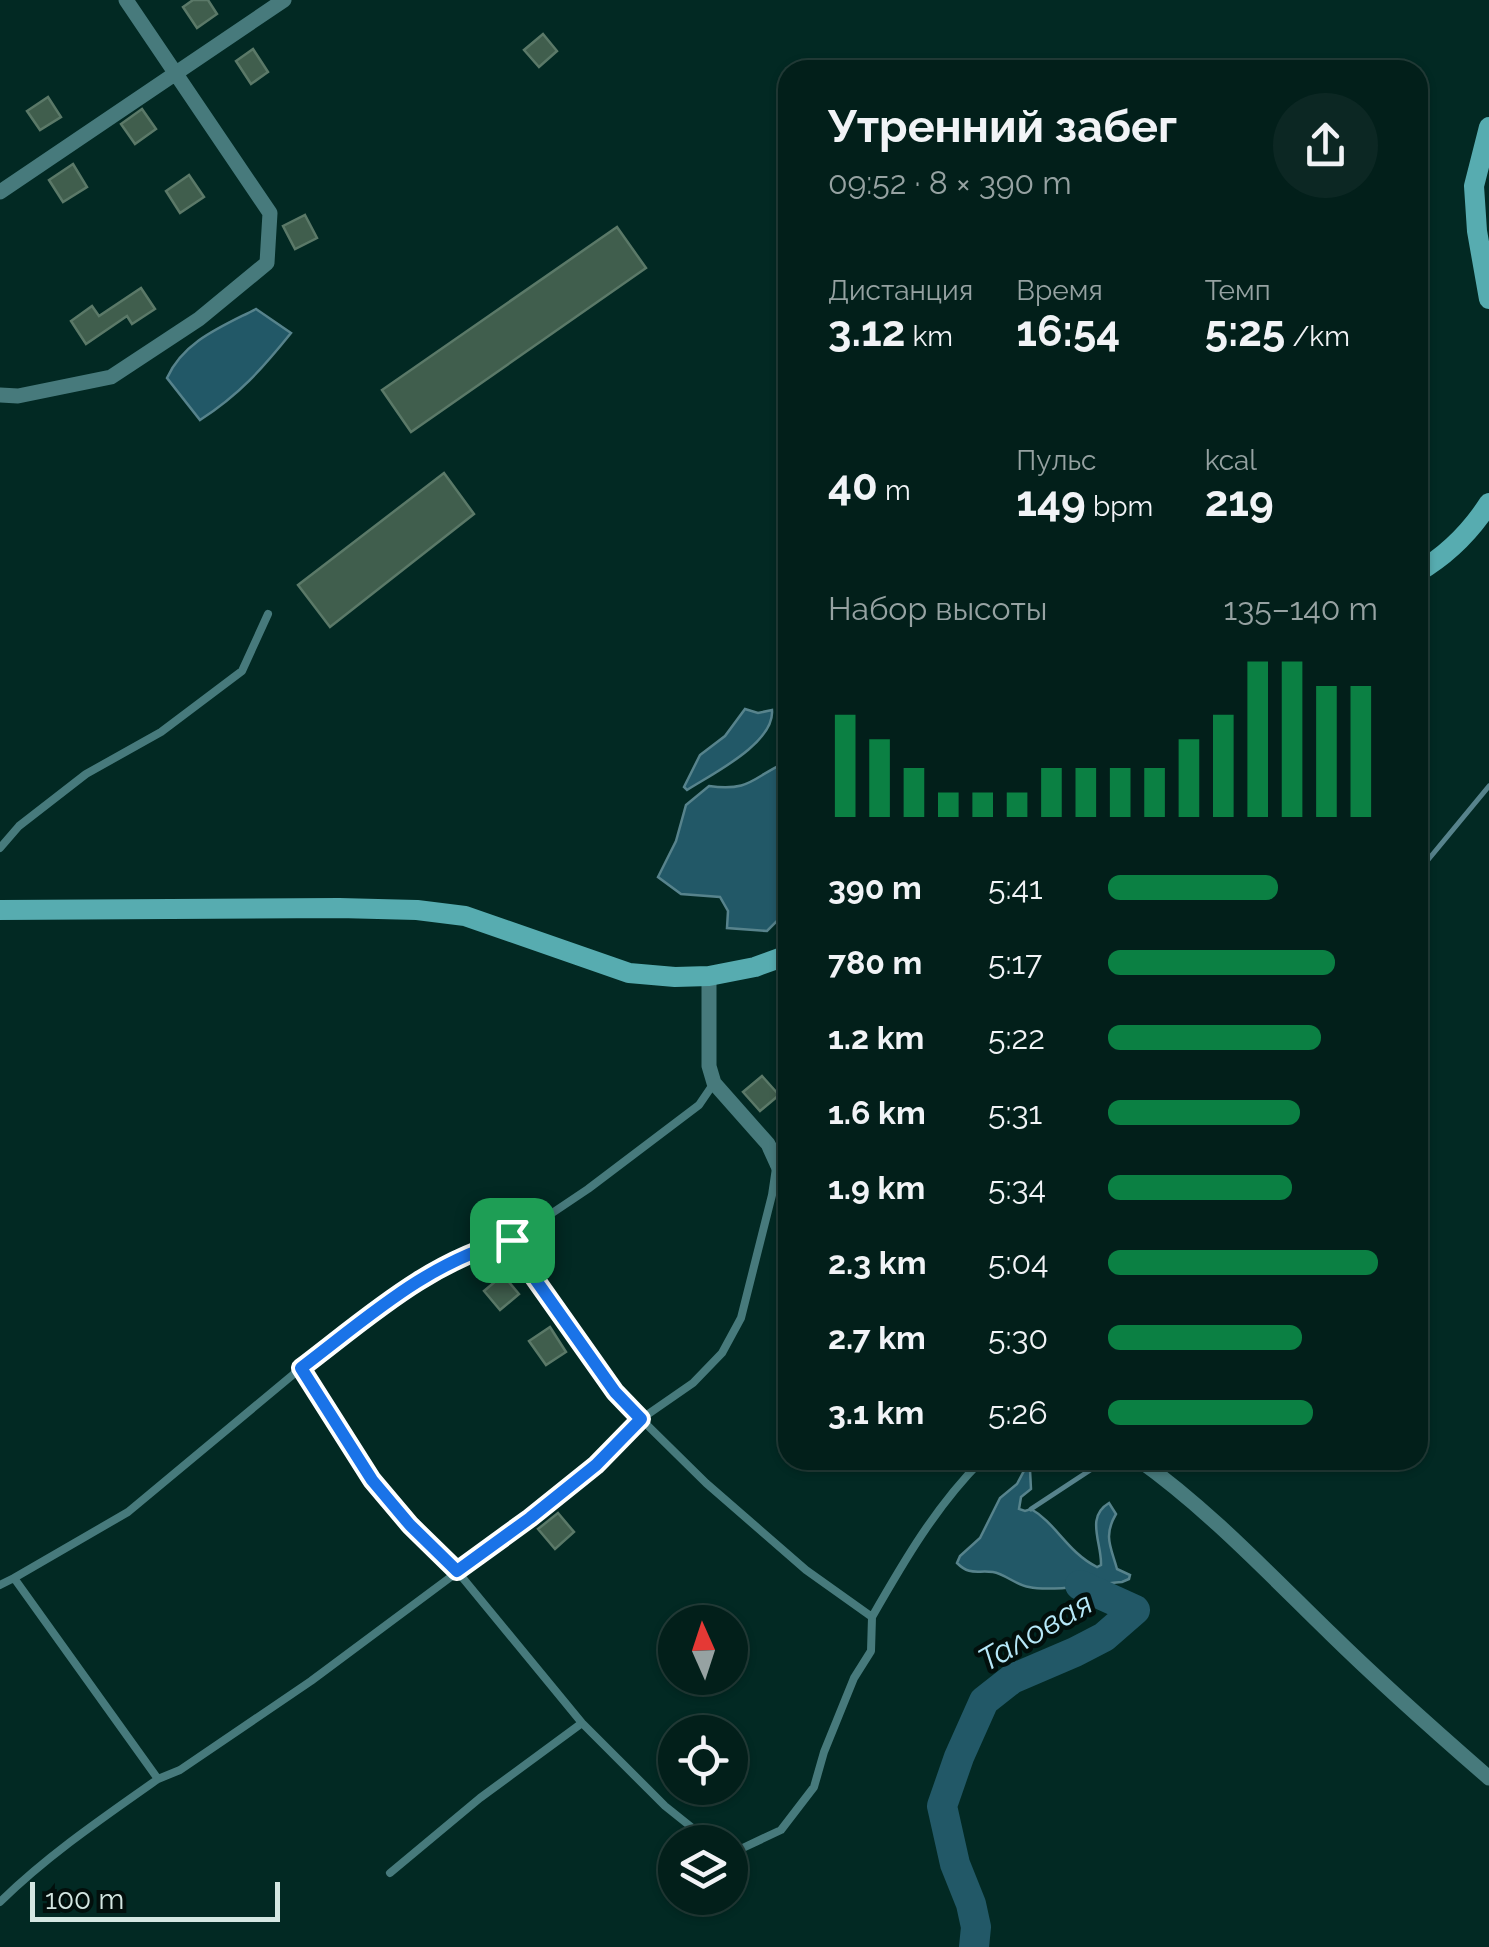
<!DOCTYPE html>
<html lang="ru">
<head>
<meta charset="utf-8">
<style>
  body { margin:0; font-family:Raleway,sans-serif; background:#0c2723; color:#f1f3f6; height:100vh; display:flex; flex-direction:column; font-size:38px; white-space:nowrap }
  * { box-sizing:border-box; margin:0 }
  p { font-size:32px; color:#96a2a2 }
  .icon { flex:none; width:55px; height:55px; fill:none; stroke:currentColor; stroke-width:2; stroke-linecap:round; stroke-linejoin:round }
  .map { position:relative; flex:1; overflow:hidden }
  .side { position:absolute; left:778px; top:60px; width:650px; height:1410px; display:flex; flex-direction:column; background:#021f1a; border-radius:30px; box-shadow:0 2px 8px #0004,0 0 0 2px #233d39 }
  .side>* { flex:none }
  .needle { width:65px; rotate:357deg }
  .tools { position:absolute; left:658px; top:1605px; display:grid; gap:20px }
  .tools a { display:grid; place-items:center; width:90px; height:90px; border-radius:50%; background:#021f1a; box-shadow:0 2px 8px #0004,0 0 0 2px #233d39; font-size:50px }
  .scale { position:absolute; left:30px; bottom:25px; width:250px; box-sizing:border-box; padding-left:10px; border:5px solid #d4e7e2; border-top:0; font-size:28px; line-height:35px; white-space:nowrap; color:#d4e7e2; -webkit-text-stroke:8px #020f0c; paint-order:stroke }
  .pin { position:absolute; display:grid; place-items:center; width:85px; height:85px; color:#fff; margin:-42px; border-radius:20px; box-shadow:0 5px 15px #0006 }
  .round { display:grid; place-items:center; flex:none; width:105px; height:105px; border-radius:52px; background:#0c2723 }
  .summary { display:flex; align-items:center; justify-content:space-between; height:170px; padding:0 50px }
  h1 { font-size:45px; font-weight:700; line-height:75px }
  .metrics { display:grid; grid-template-columns:repeat(3,1fr); gap:15px; height:170px; padding:10px 50px }
  .metrics div { display:grid; align-content:center }
  .metrics b { font-size:42px; font-weight:700 }
  .metrics small { font-size:28px; font-weight:400 }
  .metrics p { font-size:28px }
  .chart { height:280px; padding:20px 50px }
  .chart p { display:flex; justify-content:space-between }
  .chart svg { width:100%; height:180px; margin-top:10px; stroke:#0b8043; stroke-width:6 }
  ul { padding:0 50px; list-style:none; font-size:32px }
  li { display:grid; grid-template-columns:160px 120px 1fr; align-items:center; height:75px }
  li i { height:25px; border-radius:12px; background:#0b8043 }
  .map>svg:first-child { display:block }
  .water { fill:#225867; stroke:#57838c; stroke-width:2.5 }
  .lines { fill:none; stroke-linecap:round; stroke-linejoin:round }
  .stream { stroke:#57838c; stroke-width:5 }
  .river { stroke:#225867; stroke-width:30 }
  .building { fill:#405e4d; stroke:#5b7968; stroke-width:2.5 }
  .service { stroke:#477a7c; stroke-width:8 }
  .minor { stroke:#477a7c; stroke-width:15 }
  .secondary { stroke:#57acb0; stroke-width:20 }
  .route-casing { stroke:#fff; stroke-width:20 }
  .route { stroke:#1a73e8; stroke-width:12 }
  .labels { text-anchor:middle; dominant-baseline:central; stroke-width:9; stroke-linejoin:round; paint-order:stroke }
  .water-label { font-size:32px; font-style:italic; fill:#b7e8f8; stroke:#020f0c }
</style>
</head>
<body>
<div class="map">
<svg width="1489" height="1947" viewBox="0 0 1489 1947">
  <rect width="100%" height="100%" fill="#022923"/>
  <!-- water -->
  <path class="water" d="M256,309L291,333C262,369 239,395 200,420L167,378C184,341 221,327 256,309Z
    M745,709L758,713L772,710C775,743 712,774 687,790L684,787L700,755L725,736Z
    M787,762V911L767,931L727,928L728,911L720,897L681,894L658,877L676,841L686,805L709,786C752,792 753,776 787,762Z
    M1025,1469L1030,1470L1031,1489L1021,1497L1019,1509L1025,1511L1031,1509C1056,1523 1067,1552 1097,1567L1101,1565C1102,1543 1085,1517 1109,1503L1116,1514C1103,1536 1111,1547 1117,1569L1130,1575L1129,1579L1122,1582C1098,1584 1051,1592 1029,1587C1016,1585 1005,1574 993,1572C977,1570 970,1576 957,1563L960,1556L980,1538L1000,1498L1017,1484Z"/>
  <g class="lines">
    <!-- stream -->
    <path class="stream" d="M1418,872L1489,786
      M1031,1509L1101,1463"/>
    <!-- river -->
    <path class="river" d="M974,1947L976,1927L971,1904L955,1864L942,1806L959,1757L984,1701L1012,1679L1075,1652L1104,1637L1135,1610L1080,1585"/>
  </g>
  <!-- building -->
  <path class="building" d="M193,0H208L217,14L197,28L183,7Z
    M543,34L557,51L539,67L524,50Z
    M253,49L268,72L251,84L236,61Z
    M48,97L61,117L40,130L27,111Z
    M142,109L156,129L135,144L121,124Z
    M73,164L87,187L63,202L49,180Z
    M189,175L204,197L180,213L166,191Z
    M305,215L317,238L295,249L283,226Z
    M617,227L646,268L411,432L382,390Z
    M141,288L155,309L132,324L127,316L86,344L71,321L92,306L99,316Z
    M444,473L474,514L330,627L298,585Z
    M762,1076L779,1095L760,1111L743,1092Z
    M503,1275L519,1294L500,1310L484,1291Z
    M550,1327L566,1352L546,1365L529,1341Z
    M558,1513L574,1532L555,1549L538,1529Z"/>
  <g class="lines">
    <!-- service -->
    <path class="service" d="M0,848L19,826L86,774L161,732L242,671L268,614
      M512,1240L533,1275L615,1392L641,1419L706,1483L806,1570L872,1617L871,1651L854,1678L824,1752L814,1787L781,1830L730,1854
      M14,1578L128,1512L301,1368
      M0,1585L14,1578L158,1779L180,1770L311,1681L530,1518L596,1465L641,1419L693,1383L722,1353L741,1318L772,1195L776,1168
      M872,1617C904,1561 936,1506 982,1460
      M710,1842L665,1806L582,1723L457,1571L410,1525L372,1480L301,1368L421,1278L459,1259L512,1240L588,1189L699,1105L714,1083
      M390,1873L480,1798L582,1723
      M0,1902C48,1855 104,1817 158,1779"/>
    <!-- minor -->
    <path class="minor" d="M0,192L284,0
      M0,395L18,396L111,377L199,319L267,263L270,213L126,0
      M709,976V1066L714,1083L768,1144L788,1188
      M777,1164L788,1129
      M1139,1460C1209,1510 1269,1574 1331,1634C1382,1684 1435,1731 1489,1778"/>
    <!-- secondary -->
    <path class="secondary" d="M1489,127L1474,186L1477,231L1489,299
      M1418,572C1447,555 1471,531 1489,503
      M0,910L339,908L417,910L465,916L629,973L675,977L709,976L755,967L788,955"/>
  </g>
  <g class="lines">
    <!-- route casing -->
    <g class="route-casing">
      <path id="route" d="M512,1240L533,1276L615,1392L641,1419L596,1465L530,1518L457,1571L410,1525L372,1480L301,1368C367,1318 430,1260 512,1240Z"/>
    </g>
    <!-- route -->
    <use href="#route" class="route"/>
  </g>
  <g class="labels">
    <!-- water labels -->
    <g class="water-label">
      <text transform="translate(1035 1631) rotate(-30)">Таловая</text>
    </g>
  </g>
</svg>
<div class="tools">
<a><svg class="needle" viewBox="-14 -14 28 28"><path d="M0-13l5 13h-10z" fill="#e53935"/><path d="M0 13l5-13h-10z" fill="#96a2a2"/></svg></a>
<a><svg class="icon" aria-label="locate" viewBox="0 0 24 24"><circle cx="12" cy="12" r="6"/><path d="M12 2v4M12 18v4M2 12h4M18 12h4"/></svg></a>
<a><svg class="icon" aria-label="layers" viewBox="0 0 24 24"><path d="M12 4l9 5-9 5-9-5zM3 14l9 5 9-5"/></svg></a>
</div>
<div class="scale">100 m</div>
<div class="pin" style="left:512px;top:1240px;background:#1e9e55"><svg class="icon" aria-label="arrive" viewBox="0 0 24 24"><path d="M6 21V4h12l-3 4 3 4H6"/></svg></div>
<section class="side">
<div class="summary"><div><h1>Утренний забег</h1><p>09:52 · 8 × 390 m</p></div><a class="round"><svg class="icon" aria-label="share" viewBox="0 0 24 24"><path d="M12 15V3M7 8l5-5 5 5M5 13v7h14v-7"/></svg></a></div>
<div class="metrics">
<div><p>Дистанция</p><b>3.12<small> km</small></b></div>
<div><p>Время</p><b>16:54</b></div>
<div><p>Темп</p><b>5:25<small> /km</small></b></div>
</div>
<div class="metrics">
<div><b>40<small> m</small></b></div>
<div><p>Пульс</p><b>149<small> bpm</small></b></div>
<div><p>kcal</p><b>219</b></div>
</div>
<div class="chart"><p><span>Набор высоты</span>135–140 m</p>
<svg viewBox="0 0 160 44" preserveAspectRatio="none"><path d="M5 44V19M15 44V25M25 44V32M35 44V38M45 44V38M55 44V38M65 44V32M75 44V32M85 44V32M95 44V32M105 44V25M115 44V19M125 44V6M135 44V6M145 44V12M155 44V12"/></svg>
</div>
<ul>
<li><b>390 m</b>5:41<i style="width:63%"></i></li>
<li><b>780 m</b>5:17<i style="width:84%"></i></li>
<li><b>1.2 km</b>5:22<i style="width:79%"></i></li>
<li><b>1.6 km</b>5:31<i style="width:71%"></i></li>
<li><b>1.9 km</b>5:34<i style="width:68%"></i></li>
<li><b>2.3 km</b>5:04<i style="width:100%"></i></li>
<li><b>2.7 km</b>5:30<i style="width:72%"></i></li>
<li><b>3.1 km</b>5:26<i style="width:76%"></i></li>
</ul>
</section>
</div>
</body>
</html>
